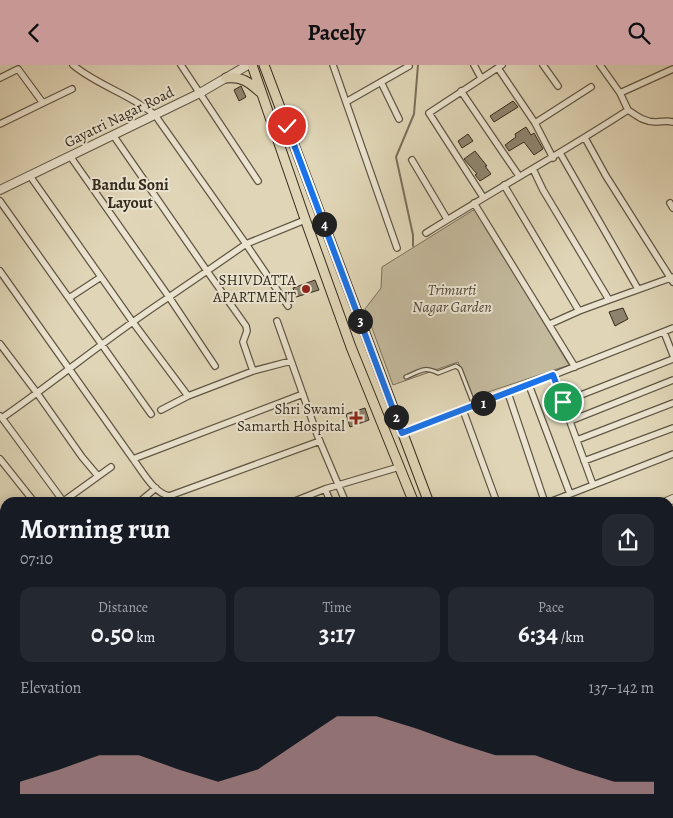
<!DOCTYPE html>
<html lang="en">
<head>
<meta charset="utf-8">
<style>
  body { margin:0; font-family:Alegreya,serif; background:#242831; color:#f1f3f6; height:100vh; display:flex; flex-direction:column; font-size:19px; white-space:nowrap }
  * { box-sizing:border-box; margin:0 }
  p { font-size:16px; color:#9ea1a6 }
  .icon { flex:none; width:28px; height:28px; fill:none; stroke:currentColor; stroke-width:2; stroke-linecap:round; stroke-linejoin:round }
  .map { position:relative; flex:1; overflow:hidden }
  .side { position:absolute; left:0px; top:432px; width:674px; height:321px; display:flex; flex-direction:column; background:#171b24; border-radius:15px 15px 0 0; box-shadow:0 2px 12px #0003 }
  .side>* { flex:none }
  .pin { position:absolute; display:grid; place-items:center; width:42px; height:42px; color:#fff; margin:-21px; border:2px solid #fff; border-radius:50%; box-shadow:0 1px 5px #0007 }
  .km { position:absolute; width:25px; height:25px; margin:-12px; border-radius:50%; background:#222; color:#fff; font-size:14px; line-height:25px; text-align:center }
  .round { display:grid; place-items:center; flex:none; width:52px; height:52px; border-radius:15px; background:#242831 }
  .overview { display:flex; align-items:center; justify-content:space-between; height:85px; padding:0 20px }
  h1 { font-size:28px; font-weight:600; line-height:38px }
  .figures { display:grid; grid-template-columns:repeat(3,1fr); gap:8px; height:85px; padding:5px 20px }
  .figures div { display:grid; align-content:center; border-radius:12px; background:#242831; text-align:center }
  .figures b { font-size:25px; font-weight:600 }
  .figures small { font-size:14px; font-weight:400 }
  .figures p { font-size:14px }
  .chart { height:140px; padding:10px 20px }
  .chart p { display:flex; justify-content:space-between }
  .chart svg { width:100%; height:90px; margin-top:5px; fill:#c59692; opacity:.7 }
  header { display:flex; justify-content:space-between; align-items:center; height:65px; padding:0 20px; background:#c59692; color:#111; font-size:22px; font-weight:600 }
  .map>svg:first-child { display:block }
  .green { fill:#c3b99d; stroke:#7c725e }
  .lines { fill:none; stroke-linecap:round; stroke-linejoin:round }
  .stream { stroke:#796f5b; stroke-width:2 }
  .building { fill:#8e846e; stroke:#352b1e }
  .service-casing { stroke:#605644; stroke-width:5.5 }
  .minor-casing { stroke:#605644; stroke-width:8 }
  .tertiary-casing { stroke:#605644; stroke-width:10 }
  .primary-casing { stroke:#352b1e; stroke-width:11 }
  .service { stroke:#ebe4d0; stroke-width:3 }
  .minor { stroke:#ebe4d0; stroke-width:5.5 }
  .tertiary { stroke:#ebe4d0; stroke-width:8 }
  .primary { stroke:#e0d6b7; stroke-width:9 }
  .route-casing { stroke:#fff; stroke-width:10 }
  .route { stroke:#1a73e8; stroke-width:6 }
  .poi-dot { fill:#8f2418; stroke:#ebe4d0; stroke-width:2 }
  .labels { text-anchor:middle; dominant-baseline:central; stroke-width:4; stroke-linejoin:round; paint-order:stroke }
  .street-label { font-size:15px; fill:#352b1e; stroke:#ebe4d0 }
  .poi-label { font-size:15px; fill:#352b1e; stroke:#ebe4d0; text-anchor:end }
  .park-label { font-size:15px; font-style:italic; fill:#514737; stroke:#ebe4d0 }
  .neighbourhood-label { font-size:16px; font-weight:bold; fill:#352b1e; stroke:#ebe4d0 }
</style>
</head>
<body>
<header><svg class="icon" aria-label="back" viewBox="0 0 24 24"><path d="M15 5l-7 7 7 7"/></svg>Pacely<svg class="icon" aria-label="search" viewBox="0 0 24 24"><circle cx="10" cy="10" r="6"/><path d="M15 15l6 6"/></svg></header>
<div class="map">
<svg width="673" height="753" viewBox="0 0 673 753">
  <rect width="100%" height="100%" fill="#e0d6b7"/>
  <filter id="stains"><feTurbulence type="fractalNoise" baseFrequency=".004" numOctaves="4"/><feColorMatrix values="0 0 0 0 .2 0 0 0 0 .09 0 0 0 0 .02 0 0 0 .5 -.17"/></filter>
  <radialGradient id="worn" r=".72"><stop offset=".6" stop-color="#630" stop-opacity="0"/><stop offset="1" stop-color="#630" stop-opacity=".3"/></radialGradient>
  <!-- green -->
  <path class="green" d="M475,144L569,300L473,332L458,297L393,320L365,244L381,223L382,202Z"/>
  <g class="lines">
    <!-- stream -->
    <path class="stream" d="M413,181V170L396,92L414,49L418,0"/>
  </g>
  <!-- building -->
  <path class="building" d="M241,21L246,32L239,36L234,25Z
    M513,36L518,42L494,57L490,51Z
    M526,62L531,70L534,68L543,84L534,90L524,77L509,86L505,80L516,72L515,69Z
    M468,69L473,76L462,83L458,76Z
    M475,86L487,101H485L491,109L480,116L475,110L477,109L464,94Z
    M315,215L319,225L296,232L293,223Z
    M623,243L628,254L615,261L609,247Z
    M365,343L369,355L350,362L346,349Z"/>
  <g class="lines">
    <!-- service casing -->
    <g class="service-casing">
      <path id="service" d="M406,312C421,306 423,301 438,308L456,301L460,304L474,340"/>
    </g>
    <!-- minor casing -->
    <g class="minor-casing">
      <path id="minor" d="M73,0C98,21 130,29 155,50L246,179L207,206L113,70
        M181,0L258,116
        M333,0L397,183
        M474,0L481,13
        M543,0L558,21
        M600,0L620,28L628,45
        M498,3L535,58L553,93
        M0,13L18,4L43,38L0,59
        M381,17L399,54
        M461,26L519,111
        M620,28L673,4
        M346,37L409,1
        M43,38L72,24
        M535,58L591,22
        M585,73L606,111L673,217
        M560,88L638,224
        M412,95L447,154
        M30,111L132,256L188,331L253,306L243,277L247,266L246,261L207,206L169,232L70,91
        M504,120L579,246L609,235L543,125L533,104
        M483,132L429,48L502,0
        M0,136L151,349
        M474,138L575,302
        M670,138L673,143
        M426,168C493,126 562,88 628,45C637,51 644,57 656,57C662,57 666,55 673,57
        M0,206L133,394C143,407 153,427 169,431L320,376
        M69,233L101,212
        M609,235L673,212
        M288,241L246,179L305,155
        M277,256L318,372L346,438
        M550,259L579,246
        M664,267L673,290
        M0,279L37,328L82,392L98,411
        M253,306L291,296
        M553,310L593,420
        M529,320L570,429
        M508,328L545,438
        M563,337L673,294
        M161,345L188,331
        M463,345L497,438
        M0,351L2,353C58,314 111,270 169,232L215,301
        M2,353L63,436
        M570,356L673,315
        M402,368L508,328L673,263
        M577,375L673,338
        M0,394L35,438
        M133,394L303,329
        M584,396L673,363
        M325,424L399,402
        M61,438L111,402
        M138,438L156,423
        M290,438L325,424L331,438
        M547,438L673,389
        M0,460L5,468
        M669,505L673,504
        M0,522L5,518
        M0,586L5,582
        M669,623L673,634
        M0,637L5,635
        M669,653L673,652
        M0,661L5,671
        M669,705L673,703
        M43,749L45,753
        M186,749V753
        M229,749L231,753
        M270,749L272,753
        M313,749L314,753
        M450,749L451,753
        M599,749L600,753
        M66,753L76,749
        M343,753L350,749
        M383,753H385
        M396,753L410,749"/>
    </g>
    <!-- tertiary casing -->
    <g class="tertiary-casing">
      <path id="tertiary" d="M0,125L200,28L248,0
        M664,438L673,434
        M0,709L5,707
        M0,718L5,716"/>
    </g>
    <!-- primary casing -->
    <g class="primary-casing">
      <path id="primary" d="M252,0L304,151L351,282L414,438
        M264,0L429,438
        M226,13C241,11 249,17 260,27
        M518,749L520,753
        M533,749L535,753"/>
    </g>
    <!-- service -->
    <use href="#service" class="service"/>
    <!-- minor -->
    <use href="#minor" class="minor"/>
    <!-- tertiary -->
    <use href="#tertiary" class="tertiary"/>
    <!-- primary -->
    <use href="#primary" class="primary"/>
  </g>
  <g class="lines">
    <!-- route casing -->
    <g class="route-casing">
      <path id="route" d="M287,61L402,368L553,310L563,337"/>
    </g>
    <!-- route -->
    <use href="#route" class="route"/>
  </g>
  <!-- markers -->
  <g class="poi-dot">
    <circle cx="306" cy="224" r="5"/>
    <path d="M353.5 345.5h5v5h5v5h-5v5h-5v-5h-5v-5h5z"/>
  </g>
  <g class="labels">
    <!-- street labels -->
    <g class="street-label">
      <text transform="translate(119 52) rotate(-26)">Gayatri Nagar Road</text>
    </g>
    <!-- poi labels -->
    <g class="poi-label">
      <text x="296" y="215">SHIVDATTA<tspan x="296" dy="17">APARTMENT</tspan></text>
      <text x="345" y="344">Shri Swami<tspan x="345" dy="17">Samarth Hospital</tspan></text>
    </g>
    <!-- park labels -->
    <g class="park-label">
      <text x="452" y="225">Trimurti<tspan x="452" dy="17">Nagar Garden</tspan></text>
    </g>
    <!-- neighbourhood labels -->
    <g class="neighbourhood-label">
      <text x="130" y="120">Bandu Soni<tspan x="130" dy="18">Layout</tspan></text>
    </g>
  </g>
  <rect width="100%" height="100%" filter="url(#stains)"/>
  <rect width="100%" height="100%" fill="url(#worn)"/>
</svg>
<div class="pin" style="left:563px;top:337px;background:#1e9e55"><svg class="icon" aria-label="arrive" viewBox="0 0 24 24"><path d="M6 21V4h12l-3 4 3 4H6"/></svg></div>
<div class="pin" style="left:287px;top:61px;background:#d93025"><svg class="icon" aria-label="check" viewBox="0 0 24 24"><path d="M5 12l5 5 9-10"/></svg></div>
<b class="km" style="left:483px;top:338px">1</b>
<b class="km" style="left:396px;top:352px">2</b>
<b class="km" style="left:360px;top:256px">3</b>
<b class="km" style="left:324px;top:159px">4</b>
<section class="side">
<div class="overview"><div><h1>Morning run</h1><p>07:10</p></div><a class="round"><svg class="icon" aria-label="share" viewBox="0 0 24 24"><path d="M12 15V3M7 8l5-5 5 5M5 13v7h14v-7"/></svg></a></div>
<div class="figures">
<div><p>Distance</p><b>0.50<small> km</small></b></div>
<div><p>Time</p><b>3:17</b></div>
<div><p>Pace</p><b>6:34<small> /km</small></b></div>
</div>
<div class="chart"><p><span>Elevation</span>137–142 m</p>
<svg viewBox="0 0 160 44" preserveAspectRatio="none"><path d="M0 44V38L10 32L20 25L30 25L40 32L50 38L60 32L70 19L80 6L90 6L100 12L110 19L120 25L130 25L140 32L150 38L160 38V44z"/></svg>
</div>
</section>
</div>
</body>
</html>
